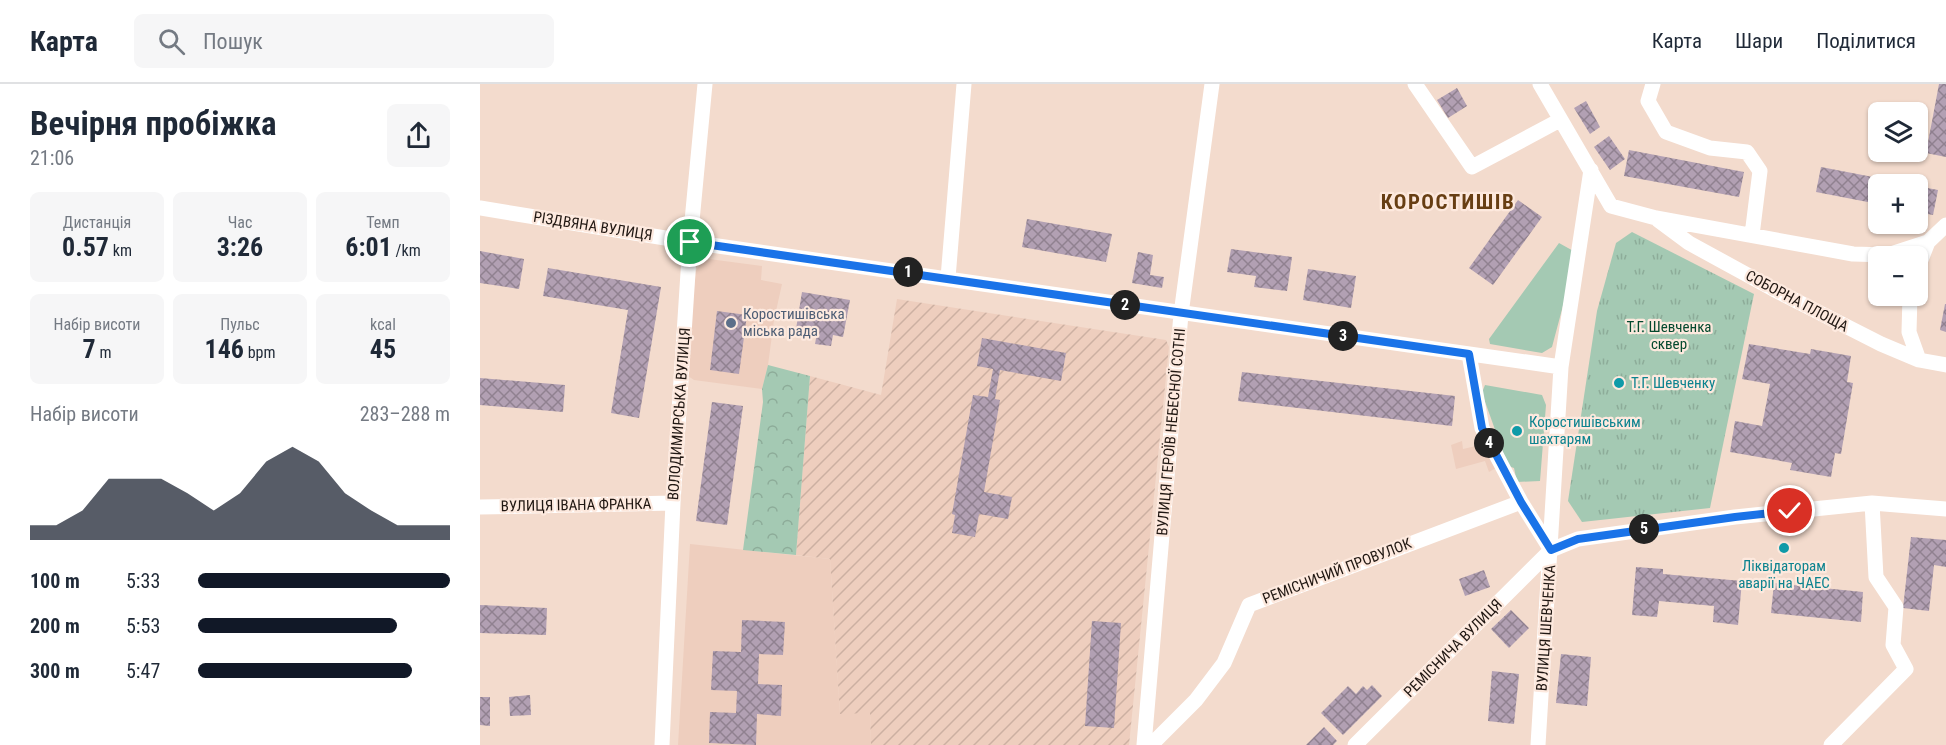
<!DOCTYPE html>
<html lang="uk">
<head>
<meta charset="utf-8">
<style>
  body { margin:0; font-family:"Roboto Condensed",sans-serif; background:#f6f6f7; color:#1f2937; height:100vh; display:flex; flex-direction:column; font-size:22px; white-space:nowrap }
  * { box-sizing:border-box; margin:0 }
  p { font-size:20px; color:#747a83 }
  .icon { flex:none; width:33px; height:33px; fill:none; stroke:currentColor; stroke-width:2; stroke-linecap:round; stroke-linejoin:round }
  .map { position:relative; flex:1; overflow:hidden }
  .panel { display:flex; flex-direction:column; background:#fff; width:480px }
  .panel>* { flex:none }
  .tools { position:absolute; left:1388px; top:18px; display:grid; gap:12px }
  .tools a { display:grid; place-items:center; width:60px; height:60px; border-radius:9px; background:#fff; box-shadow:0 2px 4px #0004; font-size:30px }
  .pin { position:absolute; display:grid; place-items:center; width:51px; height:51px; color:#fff; margin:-26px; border:3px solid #fff; border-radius:50%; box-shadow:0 2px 6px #0007 }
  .km { position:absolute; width:30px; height:30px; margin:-15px; border-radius:50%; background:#222; color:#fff; font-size:16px; line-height:30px; text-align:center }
  .round { display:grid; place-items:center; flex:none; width:63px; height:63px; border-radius:9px; background:#f6f6f7 }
  .headline { display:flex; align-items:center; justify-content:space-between; height:102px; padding:0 30px }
  h1 { font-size:33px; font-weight:700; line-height:45px }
  .metrics { display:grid; grid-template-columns:repeat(3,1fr); gap:9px; height:102px; padding:6px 30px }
  .metrics div { display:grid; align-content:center; border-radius:9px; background:#f6f6f7; text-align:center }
  .metrics b { font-size:26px; font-weight:700 }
  .metrics small { font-size:16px; font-weight:400 }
  .metrics p { font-size:16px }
  .chart { height:168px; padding:12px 30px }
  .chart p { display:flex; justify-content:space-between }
  .chart svg { width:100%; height:108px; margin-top:6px; fill:#111827; opacity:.7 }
  ul { padding:0 30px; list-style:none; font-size:20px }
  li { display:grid; grid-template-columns:96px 72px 1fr; align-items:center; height:45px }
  li i { height:15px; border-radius:8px; background:#111827 }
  header { display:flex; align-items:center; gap:36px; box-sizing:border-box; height:84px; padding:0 30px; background:#fff; border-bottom:2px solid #e0e1e3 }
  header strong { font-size:28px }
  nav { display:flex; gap:33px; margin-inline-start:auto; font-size:21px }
  .search { width:420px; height:54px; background:#f6f6f7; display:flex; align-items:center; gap:15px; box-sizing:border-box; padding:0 21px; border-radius:9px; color:#747a83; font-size:22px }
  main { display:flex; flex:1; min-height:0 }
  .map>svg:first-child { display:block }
  .built { fill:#eecebe }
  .industrial { fill:url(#industrial-furrows) }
  .grass { fill:#a4c9b3 }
  .forest { fill:url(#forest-crowns) }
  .park { fill:url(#park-tufts) }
  .building { fill:url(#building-cross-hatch) }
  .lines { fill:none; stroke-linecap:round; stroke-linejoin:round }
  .minor { stroke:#fff; stroke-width:15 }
  .route-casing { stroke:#fff; stroke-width:12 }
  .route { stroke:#1a73e8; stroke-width:8 }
  .service-dot { fill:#5c6f8a; stroke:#fde9de; stroke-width:2 }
  .culture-dot { fill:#0f9aa8; stroke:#fde9de; stroke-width:2 }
  .labels { text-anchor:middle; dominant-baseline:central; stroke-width:4.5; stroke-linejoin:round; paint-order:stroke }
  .street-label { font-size:15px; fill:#201712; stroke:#fde9de }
  .service-label { font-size:15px; fill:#4e5e75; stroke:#fde9de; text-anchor:start }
  .park-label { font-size:15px; fill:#04492e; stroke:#fde9de }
  .culture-label { font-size:15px; fill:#0d838f; stroke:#fde9de; text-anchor:start }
  .district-label { font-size:21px; font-weight:bold; letter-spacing:1.5px; fill:#673e13; stroke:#fde9de }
</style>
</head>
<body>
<header>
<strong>Карта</strong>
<div class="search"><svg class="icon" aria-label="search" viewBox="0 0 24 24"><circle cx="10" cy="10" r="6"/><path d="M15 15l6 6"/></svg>Пошук</div>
<nav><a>Карта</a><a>Шари</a><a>Поділитися</a></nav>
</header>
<main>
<section class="panel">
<div class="headline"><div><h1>Вечірня пробіжка</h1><p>21:06</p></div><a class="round"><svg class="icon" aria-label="share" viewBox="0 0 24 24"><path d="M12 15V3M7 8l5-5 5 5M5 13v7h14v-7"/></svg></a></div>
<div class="metrics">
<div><p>Дистанція</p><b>0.57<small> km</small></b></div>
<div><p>Час</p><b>3:26</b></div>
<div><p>Темп</p><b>6:01<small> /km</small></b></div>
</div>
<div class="metrics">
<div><p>Набір висоти</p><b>7<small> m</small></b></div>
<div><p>Пульс</p><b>146<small> bpm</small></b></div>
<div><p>kcal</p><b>45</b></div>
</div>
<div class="chart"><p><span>Набір висоти</span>283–288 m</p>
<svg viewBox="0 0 160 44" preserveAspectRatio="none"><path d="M0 44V38L10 38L20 32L30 19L40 19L50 19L60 25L70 32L80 25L90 12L100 6L110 12L120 25L130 32L140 38L150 38L160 38V44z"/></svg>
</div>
<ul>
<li><b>100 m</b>5:33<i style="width:100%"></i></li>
<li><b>200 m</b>5:53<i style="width:79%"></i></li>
<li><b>300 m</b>5:47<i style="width:85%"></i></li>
</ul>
</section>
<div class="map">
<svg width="1466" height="661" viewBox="0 0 1466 661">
  <defs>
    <pattern id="industrial-furrows" width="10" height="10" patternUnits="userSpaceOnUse" patternTransform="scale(1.5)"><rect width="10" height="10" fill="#eecebe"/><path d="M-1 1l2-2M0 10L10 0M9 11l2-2" fill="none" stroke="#ccb0a2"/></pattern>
    <pattern id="forest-crowns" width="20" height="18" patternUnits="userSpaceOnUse" patternTransform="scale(1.5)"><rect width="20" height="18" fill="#a4c9b3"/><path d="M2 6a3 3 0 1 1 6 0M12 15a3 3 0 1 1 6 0" fill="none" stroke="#8dac99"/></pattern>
    <pattern id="park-tufts" width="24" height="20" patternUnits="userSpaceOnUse" patternTransform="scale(1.5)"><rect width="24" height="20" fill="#a4c9b3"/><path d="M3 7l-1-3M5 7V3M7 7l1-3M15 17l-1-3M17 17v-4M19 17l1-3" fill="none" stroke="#8dac99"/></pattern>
    <pattern id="building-cross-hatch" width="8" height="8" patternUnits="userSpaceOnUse" patternTransform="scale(1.5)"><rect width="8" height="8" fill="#b2a0b3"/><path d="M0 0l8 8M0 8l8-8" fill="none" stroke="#908190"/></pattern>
  </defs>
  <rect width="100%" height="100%" fill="#f3dbcd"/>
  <!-- built -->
  <path class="built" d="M229,175L282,182L281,196L302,200L294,236L288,281L282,305L214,296L208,292L205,286L216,187L220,180Z
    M982,357L983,365L996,362L1007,363L1016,384L1009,388L1005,377L976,385L971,361Z
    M210,460L350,475L360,629H390L391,661H198Z"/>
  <!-- industrial -->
  <path class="industrial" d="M417,215L686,256L689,263L649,661H391L390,629L360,630L350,475L316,471L330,292L401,311Z"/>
  <!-- grass -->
  <path class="grass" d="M1079,159L1097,169L1072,263L1062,269L1010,260L1009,255Z
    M1005,301L1062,311L1066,321L1060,397L1037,398L1034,384L1028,382L1003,312V306Z"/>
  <!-- forest -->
  <path class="forest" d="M288,281L330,292L316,471L263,466L283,318L282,305Z"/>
  <!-- park -->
  <path class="park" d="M1152,148L1274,210L1230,424L1102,438L1088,417L1117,227L1136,159Z"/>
  <!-- building -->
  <path class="building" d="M1459,0H1466V73L1446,69Z
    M977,4L987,22L968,34L957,16Z
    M1106,17L1120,43L1110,50L1094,24Z
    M1129,52L1145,75L1130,86L1114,63Z
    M1149,66L1264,88L1259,113L1144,92Z
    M1341,83L1424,99V100H1398V120L1336,108Z
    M1437,102L1458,106L1453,131L1437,128Z
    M1038,116L1062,133L1013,201L989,184Z
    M547,135L632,150L626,178L542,163Z
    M751,165L812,173L807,207L774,203L776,192L747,188Z
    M0,167L44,175L39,205L0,199Z
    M658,168L673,171L670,191L684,193L682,204L652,199Z
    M68,184L181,203L159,334L131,329L148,226L63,212Z
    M828,185L876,192L871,224L823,216Z
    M322,208L370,216L363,253L353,251L351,262L335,260L337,249L316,245Z
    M1465,220H1466V248L1460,246Z
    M237,227L267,231L259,290L230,286Z
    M502,254L586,269L581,297L520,286L515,315L520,316L504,408L532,413L528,435L499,430L495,453L472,449L475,431L472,430L493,311L508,313L513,285L497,282Z
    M1269,260L1330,270L1331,265L1371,272L1367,298L1373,299L1361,370L1355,369L1351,393L1310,386L1312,379L1250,368L1255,337L1282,342L1290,300L1262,295Z
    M762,288L975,312L972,342L758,317Z
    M0,294L85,301L83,328L0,321Z
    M232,318L263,322L247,441L216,437Z
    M1431,453L1466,456V483L1454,481L1449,527L1423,524Z
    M1156,483L1183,485V490L1262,497L1258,541L1233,538L1234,522L1179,517L1177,533L1152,531Z
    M1004,486L1010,503L985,512L979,495Z
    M1294,499L1383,508L1381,538L1291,529Z
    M0,521L67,524L66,551L0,549Z
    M1031,526L1049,544L1029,564L1011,545Z
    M262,536L305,538L303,571L279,570L278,600L302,601L301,632L277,630L276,661L229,659L230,628L256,629L257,607L231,606L233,567L261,568Z
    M612,537L641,539L634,644L605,642Z
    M1081,570L1111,573L1107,622L1076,619Z
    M1012,587L1039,590L1034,640L1008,637Z
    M892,601L902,612L863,651L841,629L868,602L876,610L883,602L887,606Z
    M50,611L51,631L30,632L29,613Z
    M0,613H10V642L0,641Z
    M844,643L857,657L853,661H826Z"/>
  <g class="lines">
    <!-- minor -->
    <path class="minor" d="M935,0L992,83L1080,36
      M1060,0L1131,122L1176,134L1373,170L1408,171L1448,158
      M1173,0L1168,17L1186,48L1230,64L1267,68L1280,87L1272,151
      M0,124L210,158L1081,283
      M1178,136L1209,159L1293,205L1401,260L1439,276L1466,281
      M1437,186L1448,158L1466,141
      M468,194L484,0
      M1430,212L1429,248L1439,276
      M989,270L1002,344L1041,418L1071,466
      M0,423L193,419
      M182,661L193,419L210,158L225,0
      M664,661L701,230L732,0
      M671,661L716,616L744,579L769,521L1041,418
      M875,661L1071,466L1098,455L1255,433L1392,419L1466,425
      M1058,661L1081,283L1111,86
      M1351,661L1426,585L1413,561L1416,523L1396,493L1392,419"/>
  </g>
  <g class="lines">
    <!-- route casing -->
    <g class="route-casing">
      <path id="route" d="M210,158L989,270L1002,344L1041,418L1071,466L1098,455L1255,433L1310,427"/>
    </g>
    <!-- route -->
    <use href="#route" class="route"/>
  </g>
  <!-- markers -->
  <circle class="service-dot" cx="251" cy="239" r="6"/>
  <g class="culture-dot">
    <circle cx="1139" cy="299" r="6"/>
    <circle cx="1037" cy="347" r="6"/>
    <circle cx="1304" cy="464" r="6"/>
  </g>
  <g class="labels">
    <!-- street labels -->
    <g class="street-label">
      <text transform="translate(113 142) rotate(9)">РІЗДВЯНА ВУЛИЦЯ</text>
      <text transform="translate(1317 217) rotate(28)">СОБОРНА ПЛОЩА</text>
      <text transform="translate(199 330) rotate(-86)">ВОЛОДИМИРСЬКА ВУЛИЦЯ</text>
      <text transform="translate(691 348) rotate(-85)">ВУЛИЦЯ ГЕРОЇВ НЕБЕСНОЇ СОТНІ</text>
      <text transform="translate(96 421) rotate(-1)">ВУЛИЦЯ ІВАНА ФРАНКА</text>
      <text transform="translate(857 487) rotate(-21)">РЕМІСНИЧИЙ ПРОВУЛОК</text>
      <text transform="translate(1066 544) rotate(-86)">ВУЛИЦЯ ШЕВЧЕНКА</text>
      <text transform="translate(973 564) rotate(-45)">РЕМІСНИЧА ВУЛИЦЯ</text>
    </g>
    <!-- service labels -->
    <g class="service-label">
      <text x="263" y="230">Коростишівська<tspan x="263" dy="17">міська рада</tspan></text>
    </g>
    <!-- park labels -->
    <g class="park-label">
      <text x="1189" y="243">Т.Г. Шевченка<tspan x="1189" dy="17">сквер</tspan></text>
    </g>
    <!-- culture labels -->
    <g class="culture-label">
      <text x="1151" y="299">Т.Г. Шевченку</text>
      <text x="1049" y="338">Коростишівським<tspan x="1049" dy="17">шахтарям</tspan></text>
      <text x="1304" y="482" text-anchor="middle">Ліквідаторам<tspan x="1304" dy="17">аварії на ЧАЕС</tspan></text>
    </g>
    <!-- district labels -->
    <g class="district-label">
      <text x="968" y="118">КОРОСТИШІВ</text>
    </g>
  </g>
</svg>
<div class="tools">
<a><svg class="icon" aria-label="layers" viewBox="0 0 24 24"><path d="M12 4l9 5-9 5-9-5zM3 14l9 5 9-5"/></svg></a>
<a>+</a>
<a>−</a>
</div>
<div class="pin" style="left:210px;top:158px;background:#1e9e55"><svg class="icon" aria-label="arrive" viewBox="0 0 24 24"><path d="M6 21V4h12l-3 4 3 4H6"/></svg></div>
<div class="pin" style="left:1310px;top:427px;background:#d93025"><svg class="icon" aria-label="check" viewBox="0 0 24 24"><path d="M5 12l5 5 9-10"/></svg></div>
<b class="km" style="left:428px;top:188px">1</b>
<b class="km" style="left:645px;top:221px">2</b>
<b class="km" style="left:863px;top:252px">3</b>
<b class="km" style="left:1009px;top:359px">4</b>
<b class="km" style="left:1164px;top:445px">5</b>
</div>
</main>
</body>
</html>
